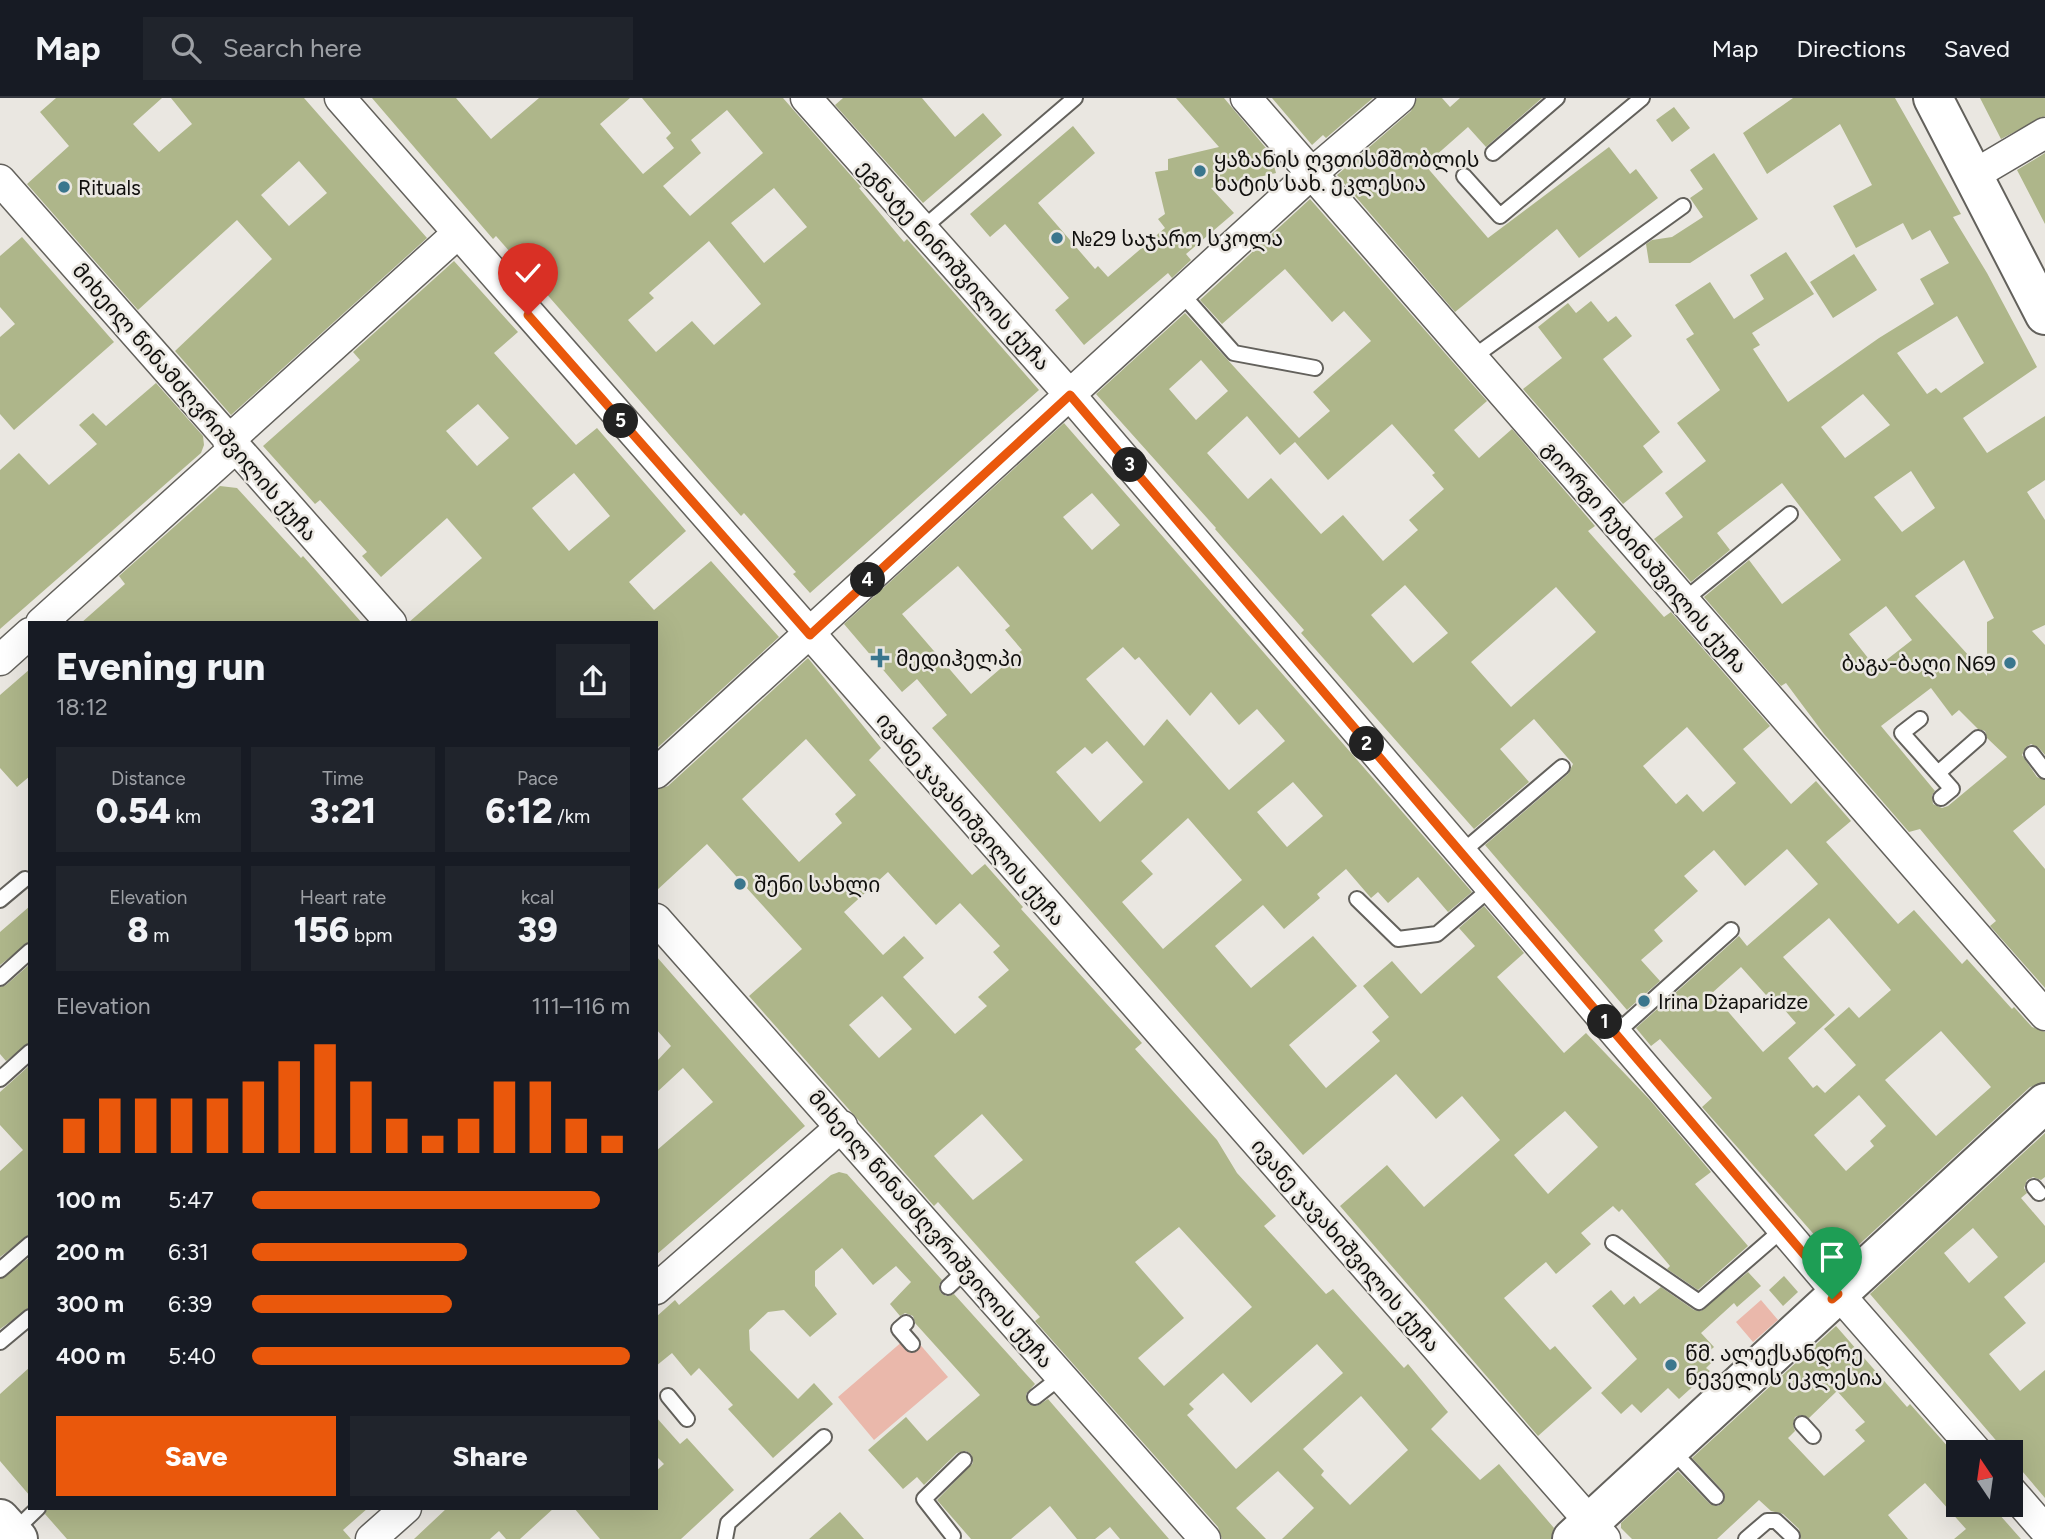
<!DOCTYPE html>
<html lang="en">
<head>
<meta charset="utf-8">
<style>
  body { margin:0; font-family:Figtree,"Noto Sans Georgian",sans-serif; background:#20242c; color:#f1f3f6; height:100vh; display:flex; flex-direction:column; font-size:26px; white-space:nowrap }
  * { box-sizing:border-box; margin:0 }
  p { font-size:23px; color:#9ea1a6 }
  .icon { flex:none; width:38px; height:38px; fill:none; stroke:currentColor; stroke-width:2; stroke-linecap:round; stroke-linejoin:round }
  .map { position:relative; flex:1; overflow:hidden }
  .drawer { position:absolute; left:28px; top:523px; width:630px; height:889px; display:flex; flex-direction:column; background:#171b24; border-radius:0px; box-shadow:0 7px 28px #0002 }
  .drawer>* { flex:none }
  .needle { width:46px; rotate:347deg }
  .controls { position:absolute; left:1946px; top:1342px; display:grid; gap:14px }
  .controls a { display:grid; place-items:center; width:77px; height:77px; border-radius:0px; background:#171b24; box-shadow:0 7px 28px #0002; font-size:35px }
  .pin { position:absolute; display:grid; place-items:center; width:60px; height:60px; color:#fff; margin:-72px -30px; border-radius:50% 50% 50% 0; rotate:-45deg; box-shadow:0 0 7px #0007 }
  .pin .icon { rotate:45deg }
  .km { position:absolute; width:35px; height:35px; margin:-18px; border-radius:50%; background:#222; color:#fff; font-size:19px; line-height:35px; text-align:center }
  .round { display:grid; place-items:center; flex:none; width:74px; height:74px; border-radius:0px; background:#20242c }
  .headline { display:flex; align-items:center; justify-content:space-between; height:119px; padding:0 28px }
  h1 { font-size:38px; font-weight:800; line-height:52px }
  .metrics { display:grid; grid-template-columns:repeat(3,1fr); gap:10px; height:119px; padding:7px 28px }
  .metrics div { display:grid; align-content:center; border-radius:0px; background:#20242c; text-align:center }
  .metrics b { font-size:35px; font-weight:800 }
  .metrics small { font-size:19px; font-weight:400 }
  .metrics p { font-size:19px }
  .chart { height:196px; padding:14px 28px }
  .chart p { display:flex; justify-content:space-between }
  .chart svg { width:100%; height:126px; margin-top:7px; stroke:#ea580c; stroke-width:6 }
  .primary-button { display:flex; gap:14px; margin-top:auto; padding:14px 28px }
  .primary-button a { flex:1; height:80px; border-radius:0px; background:#ea580c; color:#fff; font-size:28px; font-weight:800; line-height:80px; text-align:center }
  .primary-button a+a { background:#20242c; color:#f1f3f6 }
  ul { padding:0 28px; list-style:none; font-size:23px }
  li { display:grid; grid-template-columns:112px 84px 1fr; align-items:center; height:52px }
  li i { height:18px; border-radius:9px; background:#ea580c }
  header { display:flex; align-items:center; gap:42px; box-sizing:border-box; height:98px; padding:0 35px; background:#171b24; border-bottom:2px solid #363941 }
  header strong { font-size:33px }
  nav { display:flex; gap:38px; margin-inline-start:auto; font-size:24px }
  .search { width:490px; height:63px; background:#20242c; display:flex; align-items:center; gap:18px; box-sizing:border-box; padding:0 24px; border-radius:0px; color:#9ea1a6; font-size:26px }
  .map>svg:first-child { display:block }
  .green { fill:#eab8ab }
  .building { fill:#aeb68a; fill-rule:evenodd }
  .lines { fill:none; stroke-linecap:round; stroke-linejoin:round }
  .service-casing { stroke:#63615c; stroke-width:18 }
  .minor-casing { stroke:#63615c; stroke-width:33 }
  .secondary-casing { stroke:#63615c; stroke-width:42 }
  .primary-casing { stroke:#63615c; stroke-width:42 }
  .service { stroke:#fff; stroke-width:14 }
  .minor { stroke:#fff; stroke-width:30 }
  .secondary { stroke:#fff; stroke-width:38 }
  .primary { stroke:#fff; stroke-width:38 }
  .route-casing { stroke:#fff; stroke-width:14 }
  .route { stroke:#ea580c; stroke-width:9 }
  .poi-dot { fill:#3a768d; stroke:#eae7e1; stroke-width:2.5 }
  .labels { text-anchor:middle; dominant-baseline:central; stroke-width:5; stroke-linejoin:round; paint-order:stroke }
  .poi-label { font-size:21px; fill:#100f0d; stroke:#eae7e1; text-anchor:start }
  .street-label { font-size:21px; fill:#100f0d; stroke:#eae7e1 }
</style>
</head>
<body>
<header>
<strong>Map</strong>
<div class="search"><svg class="icon" aria-label="search" viewBox="0 0 24 24"><circle cx="10" cy="10" r="6"/><path d="M15 15l6 6"/></svg>Search here</div>
<nav><a>Map</a><a>Directions</a><a>Saved</a></nav>
</header>
<div class="map">
<svg width="2045" height="1441" viewBox="0 0 2045 1441">
  <rect width="100%" height="100%" fill="#eae7e1"/>
  <!-- green -->
  <path class="green" d="M1761,1202L1778,1222L1753,1244L1736,1224Z
    M911,1236L948,1279L874,1342L838,1299Z"/>
  <!-- building -->
  <path class="building" d="M56,0H162L133,26L159,54L192,26L171,0H304L427,140L231,317L175,253L272,161L237,122L138,212L27,86L69,48L40,14ZM299,63L327,95L289,128L261,97Z
    M372,0H456L491,41L539,0H630L600,26L643,76L674,50L666,40L671,35L642,0H783L861,89L859,90L904,144L907,141L1039,292L810,495L793,476L796,474L744,415L741,418L709,382L496,138L493,141ZM727,12L763,55L690,118L663,88L701,55L691,42ZM774,90L807,129L764,165L731,125ZM709,143L761,206L714,247L692,223L656,254L628,222L654,200L649,195Z
    M843,0H922L955,39L983,15L1002,37L923,105L835,7Z
    M1176,0H1224L1271,56L1276,75L1211,90L1234,115L1186,156L1191,162L1172,180L1168,175L1084,247L1055,212L1069,200L1005,126L990,139L970,116L1073,28L1095,55L1038,105L1095,171L1098,168L1108,179L1165,130L1158,121L1165,116L1155,74L1168,72V61L1219,49Z
    M1272,0H1373L1326,40L1323,37L1312,47Z
    M1417,0H1442L1450,9L1460,0H1542L1486,49L1468,29L1425,67L1488,140L1609,49L1630,76L1636,71L1658,100L1579,160L1557,131L1455,214L1337,77L1411,13Z
    M1793,0H1895L1961,116L1953,119L1987,175L2037,269L1963,320L1987,355L2045,318V382L2027,394L2045,422V527L2032,533L2045,547V657L2039,650L2031,646L2026,649L2022,657L2037,679L2045,682V707L2013,733L2045,771V890L1990,828L1996,823L1920,731L1909,734L1824,636L1786,585L1781,588L1704,499L1749,462L1782,506L1841,462L1782,385L1717,435L1730,452L1691,484L1654,441L1683,419L1665,395L1706,363L1677,325L1720,292L1686,241L1694,236L1675,207L1710,184L1734,221L1764,201L1750,177L1786,154L1814,196L1752,235L1760,247L1753,251L1788,304L1879,240L1934,206L1920,181L1949,165L1930,132L1912,142L1903,125L1856,150L1833,108L1872,87L1840,26L1767,76L1743,35ZM1957,218L1984,265L1941,295L1936,290L1927,296L1897,255ZM1863,296L1890,327L1845,360L1821,329ZM1911,373L1935,410L1902,434L1874,399ZM1964,462L1994,520L1987,524V578L1915,498ZM1886,508L1912,542L1876,570L1849,536ZM1931,590L1952,618L1959,612L1978,631L1985,633L1987,640L2007,659L1948,708L1942,710L1933,706L1932,697L1935,693L1881,628Z
    M1980,0H2045V18L2001,41Z
    M1674,9L1690,30L1672,44L1656,22Z
    M1714,55L1758,121L1690,165H1649L1646,146L1652,142L1672,139L1703,119L1690,100L1703,91L1690,72Z
    M2045,55V126L2017,72Z
    M1310,101L1487,303L1454,332L1479,360L1512,331L1595,428L1588,433L1664,519L1671,514L1770,628L1743,651L1791,706L1816,683L1851,723L1826,744L1898,826L1914,812L1962,866L1967,861L2012,911L2014,909L2032,929L2045,934V984L2030,989L1839,1165L1702,1009L1712,1000L1660,941L1651,948L1636,930L1739,838L1747,848L1818,786L1787,751L1745,788L1714,752L1684,778L1698,793L1654,832L1663,843L1641,862L1660,883L1627,912L1485,747L1568,676L1573,666L1534,621L1500,651L1529,684L1474,731L1301,535L1304,532L1215,431L1216,430L1096,296L1185,215L1299,340L1330,313L1313,294L1371,243L1344,213L1332,224L1285,171L1222,226L1200,202ZM1201,262L1228,293L1196,322L1169,291ZM1247,318L1280,357L1295,344L1328,382L1392,326L1435,375L1432,377L1444,391L1409,422L1418,432L1383,463L1343,417L1321,436L1271,380L1248,401L1207,355ZM1405,487L1448,535L1413,565L1371,517ZM1556,489L1596,534L1511,609L1471,564ZM1687,629L1736,685L1703,714L1687,696L1676,706L1643,668ZM1829,820L1891,892L1859,920L1849,909L1824,931L1856,967L1825,995L1817,987L1813,990L1788,960L1835,917L1783,859ZM1741,869L1766,897L1769,894L1796,925L1763,954L1712,895ZM1941,933L1991,989L1936,1038L1885,982ZM1859,997L1886,1028L1870,1043L1874,1048L1846,1073L1814,1037Z
    M22,139L114,244L14,332L0,316V239L15,226L0,209V158Z
    M1854,156L1877,192L1833,220L1810,184Z
    M454,163L518,234L494,255L576,347L597,330L686,433L629,484L654,512L711,463L779,539L656,651V525H408L482,460L447,420L381,479L362,458L367,454L320,402L315,406L263,348L360,262L353,254ZM478,306L509,340L477,368L446,333ZM574,375L610,418L569,453L532,410Z
    M1591,203L1608,224L1616,218L1632,238L1603,261L1660,334L1643,348L1663,374L1623,406L1523,291L1562,260L1538,229L1568,205L1576,215Z
    M156,285L203,338L204,347L201,355L0,531V372L19,355L49,387L97,346L79,327L93,315L106,328Z
    M1064,325L1472,794L1448,814L1418,779L1388,805L1378,794L1371,800L1346,771L1317,796L1320,800L1284,831L1263,807L1215,848L1251,890L1313,838L1357,888L1289,947L1326,990L1380,943L1372,934L1389,919L1363,888L1392,863L1421,896L1475,848L1459,830L1484,808L1524,855L1497,879L1564,955L1586,935L1650,1002L1711,1074L1695,1086L1748,1148L1698,1192L1667,1171L1670,1168L1622,1111L1619,1114L1613,1108L1581,1135L1591,1146L1556,1176L1546,1164L1504,1200L1550,1252L1555,1248L1592,1290L1538,1338L1340,1108L1387,1067L1424,1109L1500,1042L1462,998L1436,1021L1396,976L1303,1057L932,630L947,617L917,581L902,594L844,526ZM1092,395L1120,427L1092,452L1063,419ZM958,468L1010,528L1005,532L1022,552L971,596L902,516ZM1123,549L1135,562L1139,559L1190,618L1211,594L1239,627L1257,611L1285,643L1229,692L1167,621L1144,648L1086,581ZM1107,643L1143,684L1100,724L1056,674L1085,649L1092,656ZM1293,684L1323,718L1287,749L1257,714ZM1188,720L1242,782L1163,851L1122,804L1153,776L1141,763ZM1565,1013L1598,1049L1548,1096L1514,1057Z
    M220,388L237,390L301,460L303,458L362,525H81L125,486L119,478Z
    M808,560L881,650L869,662L972,777L985,766L1023,809L1021,811L1142,945L1135,951L1217,1042L1237,1075L1276,1118L1264,1128L1326,1196L1333,1191L1404,1270L1408,1266L1448,1314L1431,1331L1480,1382L1499,1366L1554,1430L1551,1441H1282L1314,1410L1278,1373L1236,1410L1266,1441H1222L1218,1429L1035,1223L1040,1219L938,1104L934,1108L749,898L802,851L707,746L656,793V692L668,688ZM806,641L856,697L835,716L842,725L799,764L742,701ZM888,774L936,827L960,805L1000,848L993,854L1009,872L978,899L987,908L955,936L903,879L924,860L904,838L883,857L844,814ZM882,898L912,931L879,960L849,927ZM982,1016L1023,1062L973,1102L934,1058ZM1179,1129L1252,1209L1164,1288L1138,1260L1184,1220L1135,1164ZM1317,1246L1343,1275L1236,1371L1187,1317L1194,1311L1189,1306L1223,1275L1251,1305ZM1361,1298L1408,1352L1350,1407L1321,1377L1324,1373L1303,1351Z
    M30,571V678L17,689L0,670V597Z
    M30,808V844L0,867V834Z
    M656,858L805,1028L656,1157V1053L713,1004L683,970L656,995V964L671,948L656,931Z
    M30,866V945L6,963L0,956V889L6,887Z
    M30,967V1137L0,1159V1073L23,1052L0,1027V994Z
    M2045,1035V1079L2041,1082L2033,1079L2027,1082L2024,1090L2027,1095L2021,1100L2045,1128V1164L2004,1199L2026,1225L1989,1256L2020,1293L2045,1272V1400L2011,1360V1354H2006L1870,1196ZM1973,1130L1998,1159L1969,1185L1944,1155Z
    M839,1074L847,1076L942,1182L939,1187L941,1195L946,1198L954,1196L1035,1286L1026,1296L1028,1305L1037,1308L1048,1301L1169,1441H1120L1110,1429L1095,1441H1077L1050,1408L1011,1441H971L937,1402L973,1365L971,1356L966,1353L957,1355L924,1387L917,1379L903,1391L868,1352L906,1319L927,1343L980,1297L915,1225L913,1218L905,1215L900,1218L890,1206L911,1184L896,1168L873,1187L842,1150L815,1173V1188L837,1216L810,1239L784,1212L768,1214L749,1232L750,1252L798,1301L814,1285L833,1306L773,1360L728,1311L733,1307L699,1270L691,1278L672,1255L656,1268V1219L675,1202L679,1207L831,1077Z
    M30,1159V1210L0,1231V1181Z
    M1748,1174L1761,1188L1737,1209L1734,1205L1701,1235L1714,1249L1706,1256L1713,1263L1706,1270L1710,1273L1679,1301L1668,1290L1641,1315L1632,1306L1621,1316L1601,1295L1637,1261L1592,1208L1611,1192L1624,1207L1634,1198L1640,1206L1661,1189L1694,1212L1701,1213Z
    M1784,1178L1798,1194L1783,1208L1769,1192Z
    M1836,1228L1907,1309L1910,1306L1958,1360V1407H1991L2021,1441H1954L1966,1431L1925,1385L1888,1417L1908,1441H1801L1799,1431L1783,1416L1771,1413L1759,1402L1717,1441H1632L1621,1430V1425L1678,1373L1710,1406L1718,1408L1723,1405L1725,1397L1723,1393L1692,1360ZM1837,1293L1865,1324L1855,1332L1865,1343L1824,1378L1788,1340L1795,1333L1793,1327L1795,1319L1801,1317L1809,1320Z
    M30,1269V1398L0,1363V1296Z
    M656,1319L680,1346L687,1340L734,1392L681,1441H600L574,1410H656V1373L664,1366L656,1358Z
    M47,1410H368L343,1432L351,1441H67L45,1416Z
    M447,1410H554L520,1441H506L499,1433L490,1441H414Z
    M840,1414L864,1441H809Z"/>
  <g class="lines">
    <!-- service casing -->
    <g class="service-casing">
      <path id="service" d="M1493,55L1557,0
        M1464,78L1500,118L1642,0
        M922,131L1075,0
        M1181,195L1234,255L1315,270
        M1472,260L1683,108
        M1683,503L1790,416
        M1920,621L1902,635L1952,691L1941,700
        M2032,656L2045,673
        M1938,675L1978,640
        M1461,755L1562,669
        M1357,801L1398,841L1437,836L1491,790
        M0,802L25,781
        M0,880L30,853
        M1615,936L1731,832
        M0,981L30,954
        M2034,1089L2039,1095
        M1613,1145L1699,1204L1783,1131
        M0,1172L30,1146
        M948,1189L967,1171
        M906,1225L899,1231L912,1246
        M0,1244L30,1219
        M668,1298L687,1321
        M1035,1299L1062,1278
        M1802,1326L1813,1338
        M1671,1351L1716,1399
        M13,1434L38,1410
        M953,1438L924,1401L964,1362
        M725,1441L728,1425L824,1339
        M1746,1441L1767,1423H1776L1792,1438"/>
    </g>
    <!-- minor casing -->
    <g class="minor-casing">
      <path id="minor" d="M340,0L1605,1441
        M806,0L1070,297L1830,1186L1977,1354
        M1246,0L2045,917
        M1974,77L2045,35
        M0,82L391,525
        M228,343L457,136
        M41,525L235,350
        M0,562L30,535
        M656,675L1311,76L1400,0
        M656,821L1205,1441
        M656,1191L842,1028
        M2011,1393L2045,1432
        M371,1441L406,1410"/>
    </g>
    <!-- secondary casing -->
    <g class="secondary-casing">
      <path id="secondary" d="M0,1421L18,1441
        M1572,1441L2045,1005"/>
    </g>
    <!-- primary casing -->
    <g class="primary-casing">
      <path id="primary" d="M1933,0L2045,217"/>
    </g>
    <!-- service -->
    <use href="#service" class="service"/>
    <!-- minor -->
    <use href="#minor" class="minor"/>
    <!-- secondary -->
    <use href="#secondary" class="secondary"/>
    <!-- primary -->
    <use href="#primary" class="primary"/>
  </g>
  <g class="lines">
    <!-- route casing -->
    <g class="route-casing">
      <path id="route" d="M528,217L810,537L1070,297L1838,1196L1832,1201"/>
    </g>
    <!-- route -->
    <use href="#route" class="route"/>
  </g>
  <!-- markers -->
  <g class="poi-dot">
    <circle cx="1200" cy="73" r="7"/>
    <circle cx="64" cy="89" r="7"/>
    <circle cx="1057" cy="140" r="7"/>
    <path d="M876.5 549.5h7v7h7v7h-7v7h-7v-7h-7v-7h7z"/>
    <circle cx="2010" cy="565" r="7"/>
    <circle cx="740" cy="786" r="7"/>
    <circle cx="1644" cy="903" r="7"/>
    <circle cx="1671" cy="1267" r="7"/>
  </g>
  <g class="labels">
    <!-- poi labels -->
    <g class="poi-label">
      <text x="1214" y="61">ყაზანის ღვთისმშობლის<tspan x="1214" dy="24">ხატის სახ. ეკლესია</tspan></text>
      <text x="78" y="89">Rituals</text>
      <text x="1071" y="140">№29 საჯარო სკოლა</text>
      <text x="896" y="560">მედიჰელპი</text>
      <text x="1996" y="565" text-anchor="end">ბაგა-ბაღი N69</text>
      <text x="754" y="786">შენი სახლი</text>
      <text x="1658" y="903">Irina Dżaparidze</text>
      <text x="1685" y="1255">წმ. ალექსანდრე<tspan x="1685" dy="24">ნეველის ეკლესია</tspan></text>
    </g>
    <!-- street labels -->
    <g class="street-label">
      <text transform="translate(954 167) rotate(48)">ეგნატე ნინოშვილის ქუჩა</text>
      <text transform="translate(195 304) rotate(49)">მიხეილ წინამძღვრიშვილის ქუჩა</text>
      <text transform="translate(1645 459) rotate(49)">გიორგი ჩუბინაშვილის ქუჩა</text>
      <text transform="translate(971 721) rotate(49)">ივანე ჯავახიშვილის ქუჩა</text>
      <text transform="translate(931 1131) rotate(49)">მიხეილ წინამძღვრიშვილის ქუჩა</text>
      <text transform="translate(1346 1147) rotate(49)">ივანე ჯავახიშვილის ქუჩა</text>
    </g>
  </g>
</svg>
<div class="controls">
<a><svg class="needle" viewBox="-14 -14 28 28"><path d="M0-13l5 13h-10z" fill="#e53935"/><path d="M0 13l5-13h-10z" fill="#9ea1a6"/></svg></a>
</div>
<div class="pin" style="left:1832px;top:1201px;background:#1e9e55"><svg class="icon" aria-label="arrive" viewBox="0 0 24 24"><path d="M6 21V4h12l-3 4 3 4H6"/></svg></div>
<div class="pin" style="left:528px;top:217px;background:#d93025"><svg class="icon" aria-label="check" viewBox="0 0 24 24"><path d="M5 12l5 5 9-10"/></svg></div>
<b class="km" style="left:1605px;top:924px">1</b>
<b class="km" style="left:1367px;top:646px">2</b>
<b class="km" style="left:1130px;top:367px">3</b>
<b class="km" style="left:868px;top:482px">4</b>
<b class="km" style="left:621px;top:323px">5</b>
<section class="drawer">
<div class="headline"><div><h1>Evening run</h1><p>18:12</p></div><a class="round"><svg class="icon" aria-label="share" viewBox="0 0 24 24"><path d="M12 15V3M7 8l5-5 5 5M5 13v7h14v-7"/></svg></a></div>
<div class="metrics">
<div><p>Distance</p><b>0.54<small> km</small></b></div>
<div><p>Time</p><b>3:21</b></div>
<div><p>Pace</p><b>6:12<small> /km</small></b></div>
</div>
<div class="metrics">
<div><p>Elevation</p><b>8<small> m</small></b></div>
<div><p>Heart rate</p><b>156<small> bpm</small></b></div>
<div><p>kcal</p><b>39</b></div>
</div>
<div class="chart"><p><span>Elevation</span>111–116 m</p>
<svg viewBox="0 0 160 44" preserveAspectRatio="none"><path d="M5 44V32M15 44V25M25 44V25M35 44V25M45 44V25M55 44V19M65 44V12M75 44V6M85 44V19M95 44V32M105 44V38M115 44V32M125 44V19M135 44V19M145 44V32M155 44V38"/></svg>
</div>
<ul>
<li><b>100 m</b>5:47<i style="width:92%"></i></li>
<li><b>200 m</b>6:31<i style="width:57%"></i></li>
<li><b>300 m</b>6:39<i style="width:53%"></i></li>
<li><b>400 m</b>5:40<i style="width:100%"></i></li>
</ul>
<div class="primary-button"><a>Save</a><a>Share</a></div>
</section>
</div>
</body>
</html>
